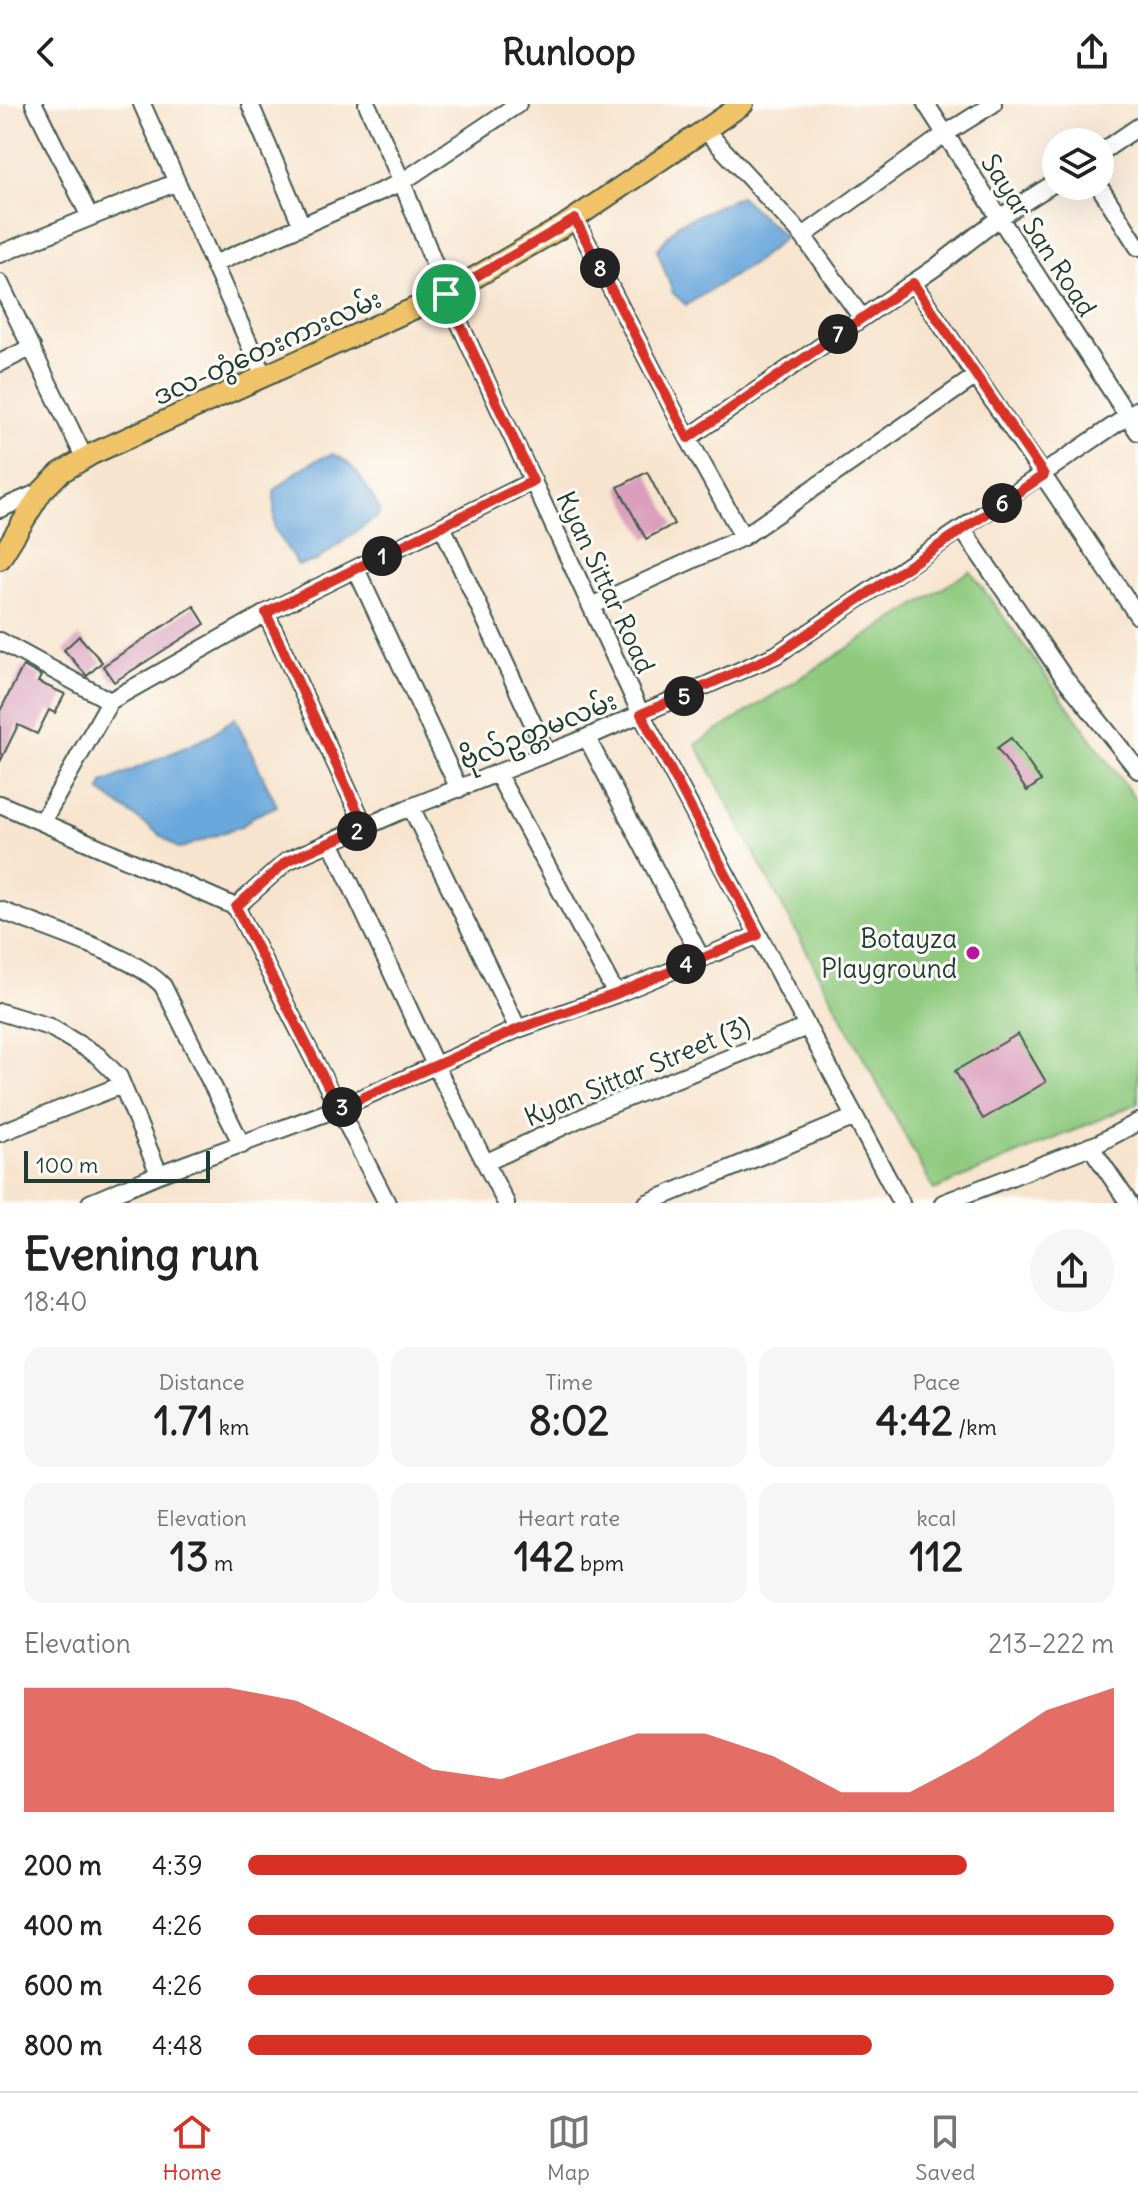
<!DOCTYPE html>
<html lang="en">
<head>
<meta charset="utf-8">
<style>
  body { margin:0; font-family:Delius,"Noto Sans Myanmar",sans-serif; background:#f6f6f6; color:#222; height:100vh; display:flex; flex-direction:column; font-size:30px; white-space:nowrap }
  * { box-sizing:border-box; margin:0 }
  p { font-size:26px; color:#767676 }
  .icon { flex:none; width:44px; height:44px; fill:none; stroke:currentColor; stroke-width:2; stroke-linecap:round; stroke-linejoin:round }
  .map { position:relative; height:1099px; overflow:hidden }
  .panel { display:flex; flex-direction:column; background:#fff; flex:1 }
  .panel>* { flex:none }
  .fabs { position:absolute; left:1042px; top:24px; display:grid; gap:16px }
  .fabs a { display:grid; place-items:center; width:72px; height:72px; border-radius:50%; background:#fff; box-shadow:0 8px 32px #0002; font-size:40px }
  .scale { position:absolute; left:24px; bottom:20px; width:186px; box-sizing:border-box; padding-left:8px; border:4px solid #1f3d34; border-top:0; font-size:22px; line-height:28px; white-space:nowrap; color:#1f3d34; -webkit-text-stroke:6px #fdfcf7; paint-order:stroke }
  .pin { position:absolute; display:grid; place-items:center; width:68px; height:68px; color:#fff; margin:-34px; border:4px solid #fff; border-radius:50%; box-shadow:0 2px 8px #0007 }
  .km { position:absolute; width:40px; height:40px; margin:-20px; border-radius:50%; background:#222; color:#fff; font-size:22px; line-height:40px; text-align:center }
  .round { display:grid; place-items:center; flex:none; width:84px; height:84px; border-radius:42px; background:#f6f6f6 }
  .headline { display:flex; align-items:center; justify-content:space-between; height:136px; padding:0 24px }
  h1 { font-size:44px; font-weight:800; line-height:60px }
  .metrics { display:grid; grid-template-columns:repeat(3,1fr); gap:12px; height:136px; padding:8px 24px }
  .metrics div { display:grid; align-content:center; border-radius:20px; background:#f6f6f6; text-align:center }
  .metrics b { font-size:40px; font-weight:800 }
  .metrics small { font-size:22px; font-weight:400 }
  .metrics p { font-size:22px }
  .chart { height:224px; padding:16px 24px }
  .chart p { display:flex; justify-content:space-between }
  .chart svg { width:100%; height:144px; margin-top:8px; fill:#d93025; opacity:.7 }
  ul { padding:0 24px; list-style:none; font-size:26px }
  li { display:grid; grid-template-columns:128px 96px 1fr; align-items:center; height:60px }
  li i { height:20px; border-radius:10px; background:#d93025 }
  header { display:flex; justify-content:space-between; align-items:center; height:104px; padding:0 24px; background:#fff; font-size:36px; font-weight:800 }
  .dock { display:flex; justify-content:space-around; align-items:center; height:112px; border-top:2px solid #e0e0e0; background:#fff; font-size:22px; color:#767676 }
  .dock a { display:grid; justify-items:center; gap:4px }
  .dock .active { color:#d93025 }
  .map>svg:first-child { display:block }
  .green { fill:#8fca7f; stroke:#57845a; stroke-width:2 }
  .water { fill:#6aa7dc; stroke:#447288; stroke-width:2 }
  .building { fill:#da9ebc }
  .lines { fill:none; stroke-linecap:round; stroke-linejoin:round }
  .minor-casing { stroke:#3f564b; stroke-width:20 }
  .major-casing { stroke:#3f564b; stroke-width:24 }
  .minor { stroke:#fff; stroke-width:16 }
  .major { stroke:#f0c369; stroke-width:20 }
  .route-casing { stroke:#fff; stroke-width:16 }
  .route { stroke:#d93025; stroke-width:10 }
  .poi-dot { fill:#b5179e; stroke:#fdfcf7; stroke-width:3 }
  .labels { text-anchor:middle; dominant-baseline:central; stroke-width:6; stroke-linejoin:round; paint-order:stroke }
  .street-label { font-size:26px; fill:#1f3d34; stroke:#fdfcf7 }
  .poi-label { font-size:26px; fill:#1f3d34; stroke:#fdfcf7; text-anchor:end }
</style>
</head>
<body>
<header><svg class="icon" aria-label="back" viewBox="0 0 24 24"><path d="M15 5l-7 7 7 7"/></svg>Runloop<svg class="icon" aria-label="share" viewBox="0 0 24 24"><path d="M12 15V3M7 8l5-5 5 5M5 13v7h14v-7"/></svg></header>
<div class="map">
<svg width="1138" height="1099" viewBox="0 0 1138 1099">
  <rect width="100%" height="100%" fill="#fdfcf7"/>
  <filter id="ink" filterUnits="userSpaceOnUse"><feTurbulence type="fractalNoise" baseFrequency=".0125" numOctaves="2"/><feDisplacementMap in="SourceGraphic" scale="16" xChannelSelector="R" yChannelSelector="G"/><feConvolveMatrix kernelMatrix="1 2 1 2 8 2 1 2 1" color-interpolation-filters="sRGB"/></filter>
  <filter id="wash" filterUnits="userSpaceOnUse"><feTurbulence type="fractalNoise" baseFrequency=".006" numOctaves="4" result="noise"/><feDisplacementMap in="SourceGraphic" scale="32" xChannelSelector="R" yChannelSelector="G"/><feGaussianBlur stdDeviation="1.8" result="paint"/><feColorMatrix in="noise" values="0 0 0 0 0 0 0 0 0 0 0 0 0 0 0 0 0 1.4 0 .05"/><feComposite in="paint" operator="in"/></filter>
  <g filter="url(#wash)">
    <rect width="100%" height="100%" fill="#f7e4ce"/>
    <!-- green -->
    <path class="green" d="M970,467L1138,699V999L934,1086L696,640Z"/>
    <!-- water -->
    <path class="water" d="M740,92L785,133L756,158L686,201L673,189L657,146L678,120Z
      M332,350C354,356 369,387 380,406L378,412L316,457L298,461L274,424V387C292,371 309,357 332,350Z
      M235,614L277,702L252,713L244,721L179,745L100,687L103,679L206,634Z"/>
    <g id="blocks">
      <!-- building -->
      <path class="building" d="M647,368L674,420L646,435L618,383Z
        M194,502L205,520L114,578L103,562Z
        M79,532L102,558L87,572L64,546Z
        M23,562L41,572L38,578L65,590L55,609L49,606L37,630L18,621L0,658V607Z
        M1011,634L1041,677L1027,687L997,644Z
        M1018,930L1046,978L983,1015L955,967Z"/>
    </g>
  </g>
  <g filter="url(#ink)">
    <use href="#blocks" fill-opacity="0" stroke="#3f564b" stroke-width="2"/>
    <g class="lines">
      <!-- minor casing -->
      <g class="minor-casing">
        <path id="minor" d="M34,0L90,113
          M142,0L264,273
          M250,0L302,122
          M367,0L402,78L446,190L641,610L901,1099
          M926,0L1138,328
          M705,26L803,132L862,214
          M1100,49L1138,23
          M1099,82L1138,143
          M575,115L688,334L743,433
          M803,132L945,30L993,0
          M0,150L177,78
          M214,160L402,78L518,0
          M0,179L85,355
          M913,179L1138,512
          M0,259L32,243
          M688,334L936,163L999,114L1056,78
          M0,405L42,387
          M442,422L547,650
          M962,425L1063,572L1138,666
          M356,465L459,685
          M591,502L743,433L976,272
          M266,509L365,723
          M0,537L110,597
          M587,634L701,854
          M497,669L616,890
          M0,700L236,803L387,1099
          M411,703L518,925
          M42,718L110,597L266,509L533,377
          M331,738L436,963L506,1099
          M236,803L287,757L401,707L576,638L776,551L1138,305
          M0,806C41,823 136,852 163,882L242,1041
          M0,908L50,923L97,951L119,973L159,1070
          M0,1029L122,981
          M1090,1042L1129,1099
          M487,1058L600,1005L807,923
          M90,1099L159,1070L339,1004L518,925L616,890L758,831
          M647,1099L855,1013
          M943,1099L1099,1039L1138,1018"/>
      </g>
      <!-- major casing -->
      <g class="major-casing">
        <path id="major" d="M0,455L42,387L60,369L92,350L446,190L562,123L743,0"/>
      </g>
      <!-- minor -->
      <use href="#minor" class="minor"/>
      <!-- major -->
      <use href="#major" class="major"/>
    </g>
  </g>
  <g class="lines" filter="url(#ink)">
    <!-- route casing -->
    <g class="route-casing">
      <path id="route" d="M575,115L688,334L913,179L1044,371L776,551L641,610L758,831L616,890L518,925L339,1004L236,803L287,757L365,723L266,509L533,377L446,190Z"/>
    </g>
    <!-- route -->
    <use href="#route" class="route"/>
  </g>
  <!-- markers -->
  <circle class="poi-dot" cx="973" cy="849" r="8"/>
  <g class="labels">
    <!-- street labels -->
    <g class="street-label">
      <text transform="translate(1039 131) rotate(57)">Sayar San Road</text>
      <text transform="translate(267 243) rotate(-24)">ဒလ-တွံတေးကားလမ်း</text>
      <text transform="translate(606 478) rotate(65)">Kyan Sittar Road</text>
      <text transform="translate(538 626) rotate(-22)">ဗိုလ်ဥတ္တမလမ်း</text>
      <text transform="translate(637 967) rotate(-23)">Kyan Sittar Street (3)</text>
    </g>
    <!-- poi labels -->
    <g class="poi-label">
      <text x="957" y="834">Botayza<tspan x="957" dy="30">Playground</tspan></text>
    </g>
  </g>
</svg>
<div class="fabs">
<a><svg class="icon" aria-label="layers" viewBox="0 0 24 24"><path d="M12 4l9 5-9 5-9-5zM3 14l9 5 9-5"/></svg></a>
</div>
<div class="scale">100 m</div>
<div class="pin" style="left:446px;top:190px;background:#1e9e55"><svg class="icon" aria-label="arrive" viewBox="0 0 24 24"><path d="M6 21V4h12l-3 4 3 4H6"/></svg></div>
<b class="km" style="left:382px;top:452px">1</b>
<b class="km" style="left:357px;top:727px">2</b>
<b class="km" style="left:342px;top:1003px">3</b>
<b class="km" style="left:686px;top:860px">4</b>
<b class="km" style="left:684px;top:592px">5</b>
<b class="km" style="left:1002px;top:399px">6</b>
<b class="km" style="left:838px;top:230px">7</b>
<b class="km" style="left:600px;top:164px">8</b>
</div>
<section class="panel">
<div class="headline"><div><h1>Evening run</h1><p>18:40</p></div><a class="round"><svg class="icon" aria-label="share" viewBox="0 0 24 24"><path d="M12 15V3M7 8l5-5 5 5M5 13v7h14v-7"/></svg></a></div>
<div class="metrics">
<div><p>Distance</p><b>1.71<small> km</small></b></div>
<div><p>Time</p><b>8:02</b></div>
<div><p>Pace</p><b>4:42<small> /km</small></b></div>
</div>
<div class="metrics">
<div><p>Elevation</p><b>13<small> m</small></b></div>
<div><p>Heart rate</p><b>142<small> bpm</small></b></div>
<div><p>kcal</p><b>112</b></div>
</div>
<div class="chart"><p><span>Elevation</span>213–222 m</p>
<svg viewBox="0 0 160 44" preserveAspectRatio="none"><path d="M0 44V6L10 6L20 6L30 6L40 10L50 20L60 31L70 34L80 27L90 20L100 20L110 27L120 38L130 38L140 27L150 13L160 6V44z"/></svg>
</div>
<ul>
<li><b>200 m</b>4:39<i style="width:83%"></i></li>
<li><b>400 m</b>4:26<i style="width:100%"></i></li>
<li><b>600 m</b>4:26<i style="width:100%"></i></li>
<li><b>800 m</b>4:48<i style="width:72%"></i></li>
</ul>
</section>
<nav class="dock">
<a class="active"><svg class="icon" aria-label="home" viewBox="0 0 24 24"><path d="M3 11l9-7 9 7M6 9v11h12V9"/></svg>Home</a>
<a><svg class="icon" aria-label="map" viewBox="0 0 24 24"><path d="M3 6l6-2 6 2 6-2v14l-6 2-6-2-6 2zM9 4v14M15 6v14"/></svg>Map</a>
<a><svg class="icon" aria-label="saved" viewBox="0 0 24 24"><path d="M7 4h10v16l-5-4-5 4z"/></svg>Saved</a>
</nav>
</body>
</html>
